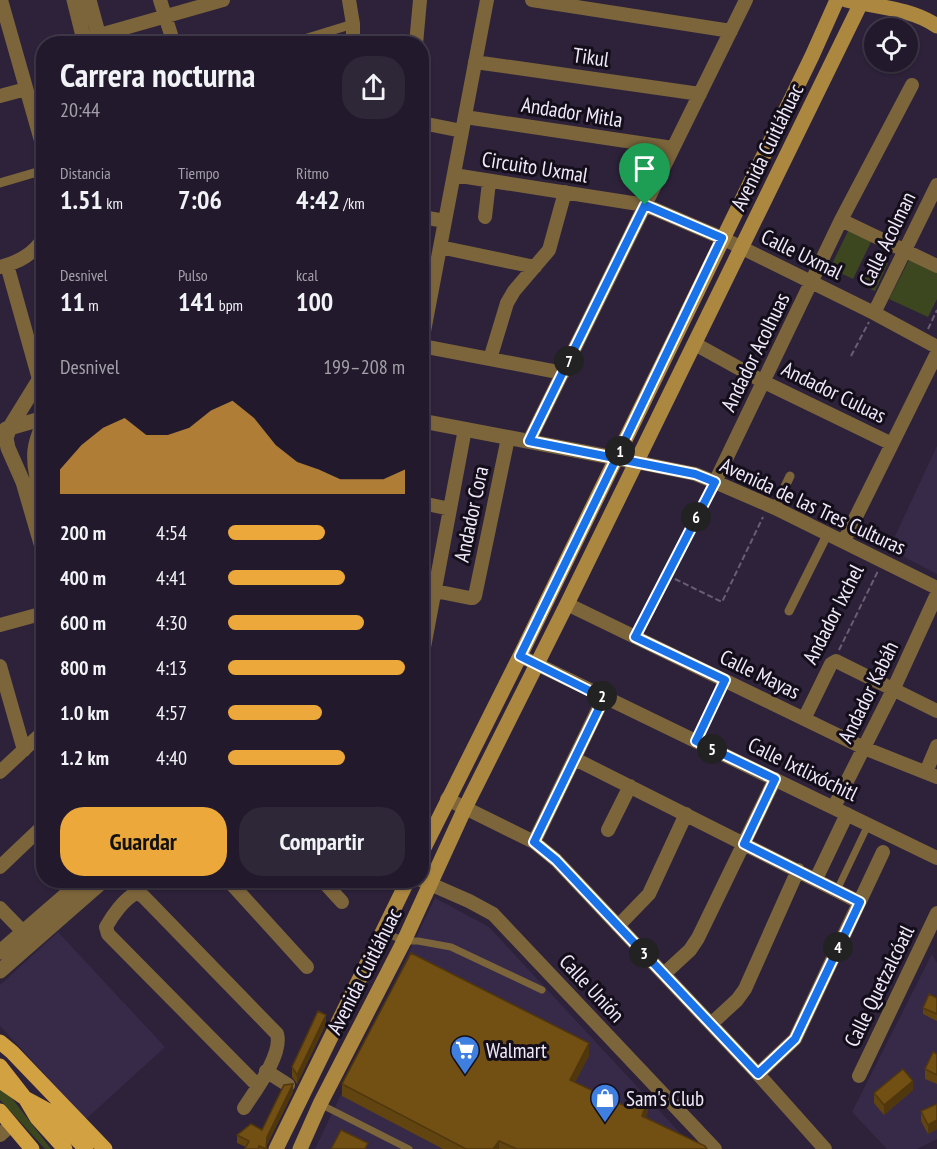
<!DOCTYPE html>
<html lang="es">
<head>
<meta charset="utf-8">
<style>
  body { margin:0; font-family:"PT Sans Narrow",sans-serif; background:#2e2738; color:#f1f3f6; height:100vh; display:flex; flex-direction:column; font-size:22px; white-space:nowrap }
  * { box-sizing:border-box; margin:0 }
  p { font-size:20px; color:#a2a1a9 }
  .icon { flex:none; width:33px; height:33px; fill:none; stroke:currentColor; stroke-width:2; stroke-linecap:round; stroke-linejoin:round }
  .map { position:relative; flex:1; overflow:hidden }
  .side { position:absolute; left:36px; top:36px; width:393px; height:852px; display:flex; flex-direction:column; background:#221a2c; border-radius:24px; box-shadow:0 2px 4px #0004,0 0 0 2px #3f3848 }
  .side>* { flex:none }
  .tools { position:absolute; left:864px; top:18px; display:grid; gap:12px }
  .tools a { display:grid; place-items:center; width:54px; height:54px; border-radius:50%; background:#221a2c; box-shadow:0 2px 4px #0004,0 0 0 2px #3f3848; font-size:30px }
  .pin { position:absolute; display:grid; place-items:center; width:51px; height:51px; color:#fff; margin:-62px -26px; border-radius:50% 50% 50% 0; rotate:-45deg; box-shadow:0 0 6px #0007 }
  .pin .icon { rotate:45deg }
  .km { position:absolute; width:30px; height:30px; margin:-15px; border-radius:50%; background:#222; color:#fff; font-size:16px; line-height:30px; text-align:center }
  .round { display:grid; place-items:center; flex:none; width:63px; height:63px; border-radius:24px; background:#2e2738 }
  .head { display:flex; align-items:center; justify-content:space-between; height:102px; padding:0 24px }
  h1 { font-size:33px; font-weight:700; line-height:45px }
  .metrics { display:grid; grid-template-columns:repeat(3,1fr); gap:9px; height:102px; padding:6px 24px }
  .metrics div { display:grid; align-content:center }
  .metrics b { font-size:26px; font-weight:700 }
  .metrics small { font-size:16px; font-weight:400 }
  .metrics p { font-size:16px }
  .chart { height:168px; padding:12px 24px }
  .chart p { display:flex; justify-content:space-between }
  .chart svg { width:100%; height:108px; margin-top:6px; fill:#eda83b; opacity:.7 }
  .cta { display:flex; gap:12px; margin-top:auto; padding:12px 24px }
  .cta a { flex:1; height:69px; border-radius:24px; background:#eda83b; color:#111; font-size:24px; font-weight:700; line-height:69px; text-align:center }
  .cta a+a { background:#2e2738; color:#f1f3f6 }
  ul { padding:0 24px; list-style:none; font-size:20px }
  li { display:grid; grid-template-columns:96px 72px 1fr; align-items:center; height:45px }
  li i { height:15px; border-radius:8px; background:#eda83b }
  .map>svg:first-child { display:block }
  .built { fill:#372a48 }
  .green { fill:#3c4720 }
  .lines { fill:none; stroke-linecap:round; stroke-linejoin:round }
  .path { stroke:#685e74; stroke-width:2; stroke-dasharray:6 3; stroke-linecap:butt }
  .service { stroke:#7c653b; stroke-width:7 }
  .pedestrian { stroke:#7c653b; stroke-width:9 }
  .minor { stroke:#7c653b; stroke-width:14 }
  .tertiary { stroke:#7c653b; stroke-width:15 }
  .secondary { stroke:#ac8740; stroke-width:15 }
  .primary { stroke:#d1a142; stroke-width:15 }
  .wall { fill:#624410 }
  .shaded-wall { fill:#50370d }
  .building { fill:#724f13; stroke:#50370d; stroke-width:1.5 }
  .route-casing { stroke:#fff; stroke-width:12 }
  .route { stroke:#1a73e8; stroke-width:8 }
  .labels { text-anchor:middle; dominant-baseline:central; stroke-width:6; stroke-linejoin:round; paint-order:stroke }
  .street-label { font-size:21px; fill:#efe9f9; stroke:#130e19 }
  .poi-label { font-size:21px; fill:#efe9f9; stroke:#130e19; text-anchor:start }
</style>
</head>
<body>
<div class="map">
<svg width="937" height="1149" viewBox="0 0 937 1149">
  <rect width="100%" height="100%" fill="#2d223a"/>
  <!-- built -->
  <path class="built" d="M937,446V574L889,549Z
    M435,898L489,927L695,1149H315Z
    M58,932L165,1047L86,1119L0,1026V985Z
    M932,954L937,963V1139L917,1149H887L852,1112Z"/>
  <!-- green -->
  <path class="green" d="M849,229L872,240L853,279L830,268Z
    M875,257L888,263L875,291L861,285Z
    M910,258L937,271V299L928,317L889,299Z
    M0,1089L8,1093L51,1149H45L0,1100Z"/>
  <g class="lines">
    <!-- path -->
    <path class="path" d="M928,329L937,310
      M851,356L869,322
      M675,579L722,602L763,517
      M839,650L878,571
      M700,732L720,691"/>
    <!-- service -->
    <path class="service" d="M837,890L868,825
      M384,932L404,941H418L451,947L542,990
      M320,1104L409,1149"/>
    <!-- pedestrian -->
    <path class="pedestrian" d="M288,44L353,24
      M0,183L44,170
      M775,508L790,476
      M789,611L828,533
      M635,637L715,482"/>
    <!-- minor -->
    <path class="minor" d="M1,0L44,151
      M160,0L174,44
      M349,0L353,24V44
      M532,0L731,31
      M89,38L223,0
      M416,44L420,0
      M475,62L700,94
      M0,96L26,89
      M465,117L673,148
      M422,123L462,131
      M454,175L645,205L722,238L874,313L937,347
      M422,217L445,221
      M485,217L489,182
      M841,220L937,266
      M440,247L535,267
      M7,265L39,379L44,387
      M0,267C19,262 34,254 44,237
      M874,313L937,185
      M422,342L487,0
      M695,344L764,382L892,444
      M422,346L563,373
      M490,359L507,303L514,291L549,250L565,192
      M529,441L746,0
      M636,462L695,474L715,482L775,508L937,588
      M715,482L841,220L912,85
      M422,503L450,509
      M844,541L937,353
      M435,591L470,598H473L475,596L508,438
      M567,604L864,748L937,777
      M0,625L44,613
      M520,656L937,858
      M422,658L465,429
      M0,666L24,750
      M804,719L831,664L836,661L937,711
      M575,759L859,902
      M0,772L44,731
      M926,772L937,746
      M447,799L534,842L556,860L758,1074L825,1149
      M834,807L893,690L937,594
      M608,830L630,786
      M534,842L604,697
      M0,867L44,825
      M816,879L847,814
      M228,880L307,967
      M322,880L342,902
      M421,880L469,901L493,914L715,1149
      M0,908L30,939
      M618,926L649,894L686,814
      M664,974L690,950L698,938L775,779
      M711,1024L737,1000L745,989L798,870
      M266,1071L288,1085
      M758,1074L795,1039L883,852
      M859,1076L937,913
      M244,1108C255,1091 283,1054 277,1034L143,896L136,893C124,899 112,916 106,927L108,934L258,1086
      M0,1135L11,1125"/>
    <!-- tertiary -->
    <path class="tertiary" d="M74,0L85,44
      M89,0L101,44
      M44,372L10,427L6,438L8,448L23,482L44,554
      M44,418C42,429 36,439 35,450C33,468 39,486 44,502
      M422,421L636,462
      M6,429L44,418
      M0,952L83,880
      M0,971L104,880"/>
    <!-- secondary -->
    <path class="secondary" d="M846,0C876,7 911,8 937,26
      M422,852L520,656L812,56L837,0
      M276,1149L408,880
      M300,1149L320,1104L404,941L465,808L567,604L861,3"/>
    <!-- primary -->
    <path class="primary" d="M0,1042L12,1052L105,1149
      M0,1066L25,1098L37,1118L65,1149
      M0,1081L25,1098L49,1111L86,1149
      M0,1111L32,1149"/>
  </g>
  <!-- wall -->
  <path class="wall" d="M937,998V1021L923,1014V1008Z
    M326,1024L297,1084L292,1077V1067Z
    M937,1054V1084L925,1079V1069Z
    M589,1056L575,1082L625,1106L648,1111L646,1117L707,1149H443L342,1096V1084Z
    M913,1090L884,1115L874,1103V1093Z
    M293,1092L267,1145V1149H245L246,1147L237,1143V1135L262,1130Z
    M937,1104V1129L928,1134L921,1121V1111Z"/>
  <!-- shaded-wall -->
  <path class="shaded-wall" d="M326,1015V1024L297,1084V1075Z
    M589,1043V1056L570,1092V1080Z
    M913,1081V1090L884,1115V1105Z
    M293,1084V1092L267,1145L266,1149L267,1137Z
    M648,1099V1111L642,1128V1116Z
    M937,1120V1129L928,1134V1125Z
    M499,1141V1149H493Z"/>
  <!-- building -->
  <path class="building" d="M411,953L589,1043L570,1080L625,1106L633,1093L648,1099L642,1116L705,1146L707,1149H517L499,1141L493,1149H466L342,1084Z
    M929,994L937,998V1014L923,1008Z
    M318,1011L326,1015L297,1075L292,1067Z
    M933,1052L937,1054V1075L925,1069Z
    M903,1069L913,1081L884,1105L874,1093Z
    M293,1084L267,1137L266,1149L259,1146L258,1149H245L249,1141L237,1135L251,1124L262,1130L284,1085Z
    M937,1104V1120L928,1125L921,1111Z
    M341,1130L368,1143L365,1149H331Z"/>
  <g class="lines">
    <!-- route casing -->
    <g class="route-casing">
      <path id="route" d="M645,205L722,238L623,444L616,459L520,656L604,698L534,842L556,860L758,1074L795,1039L860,902L744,844L775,779L696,741L725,680L635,637L715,482L695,474L529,441L645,205"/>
    </g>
    <!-- route -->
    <use href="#route" class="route"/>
  </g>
  <!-- icons -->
  <defs>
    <g id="supermarket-pin" transform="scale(1.5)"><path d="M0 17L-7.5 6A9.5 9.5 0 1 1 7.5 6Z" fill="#3f7fe0" stroke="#130e19"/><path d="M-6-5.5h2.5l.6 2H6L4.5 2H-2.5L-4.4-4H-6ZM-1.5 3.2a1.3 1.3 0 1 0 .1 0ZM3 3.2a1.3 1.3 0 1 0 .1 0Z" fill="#fff"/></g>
    <g id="shop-pin" transform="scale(1.5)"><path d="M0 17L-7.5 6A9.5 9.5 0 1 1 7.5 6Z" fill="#3f7fe0" stroke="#130e19"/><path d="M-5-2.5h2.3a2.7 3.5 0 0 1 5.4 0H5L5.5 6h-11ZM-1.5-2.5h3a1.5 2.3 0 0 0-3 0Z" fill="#fff"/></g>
  </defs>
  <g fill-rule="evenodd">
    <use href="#supermarket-pin" x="465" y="1050"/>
    <use href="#shop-pin" x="605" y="1098"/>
  </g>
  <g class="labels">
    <!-- street labels -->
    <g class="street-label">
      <text transform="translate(591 57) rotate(8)">Tikul</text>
      <text transform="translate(572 112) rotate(9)">Andador Mitla</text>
      <text transform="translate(767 147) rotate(-64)">Avenida Cuitláhuac</text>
      <text transform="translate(535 167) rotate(9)">Circuito Uxmal</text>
      <text transform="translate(887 239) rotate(-64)">Calle Acolman</text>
      <text transform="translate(802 254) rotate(26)">Calle Uxmal</text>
      <text transform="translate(755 352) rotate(-64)">Andador Acolhuas</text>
      <text transform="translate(834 392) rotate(26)">Andador Culuas</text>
      <text transform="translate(813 506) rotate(25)">Avenida de las Tres Culturas</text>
      <text transform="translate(471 514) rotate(-78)">Andador Cora</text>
      <text transform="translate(833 614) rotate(-63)">Andador Ixchel</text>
      <text transform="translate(760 674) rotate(26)">Calle Mayas</text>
      <text transform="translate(868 692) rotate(-64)">Andador Kabáh</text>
      <text transform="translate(803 769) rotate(26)">Calle Ixtlixóchitl</text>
      <text transform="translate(364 971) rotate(-63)">Avenida Cuitláhuac</text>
      <text transform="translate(879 986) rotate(-64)">Calle Quetzalcóatl</text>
      <text transform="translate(592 988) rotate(47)">Calle Unión</text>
    </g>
    <!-- poi labels -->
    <g class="poi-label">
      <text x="486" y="1050">Walmart</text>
      <text x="626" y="1098">Sam's Club</text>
    </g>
  </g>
</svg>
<div class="tools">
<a><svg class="icon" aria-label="locate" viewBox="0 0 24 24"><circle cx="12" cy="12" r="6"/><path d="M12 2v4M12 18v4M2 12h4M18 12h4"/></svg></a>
</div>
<div class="pin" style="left:645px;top:205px;background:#1e9e55"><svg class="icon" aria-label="arrive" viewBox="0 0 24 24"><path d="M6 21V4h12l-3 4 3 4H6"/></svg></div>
<b class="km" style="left:620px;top:451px">1</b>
<b class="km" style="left:602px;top:696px">2</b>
<b class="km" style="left:644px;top:953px">3</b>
<b class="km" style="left:838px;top:947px">4</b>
<b class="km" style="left:712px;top:749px">5</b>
<b class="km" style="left:696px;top:517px">6</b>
<b class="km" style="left:569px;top:361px">7</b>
<section class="side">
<div class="head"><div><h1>Carrera nocturna</h1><p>20:44</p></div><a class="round"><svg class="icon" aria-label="share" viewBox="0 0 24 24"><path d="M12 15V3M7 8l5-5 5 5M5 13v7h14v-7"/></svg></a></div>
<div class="metrics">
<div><p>Distancia</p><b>1.51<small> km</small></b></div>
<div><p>Tiempo</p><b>7:06</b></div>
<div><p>Ritmo</p><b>4:42<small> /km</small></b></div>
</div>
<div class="metrics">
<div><p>Desnivel</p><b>11<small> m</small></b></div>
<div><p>Pulso</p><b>141<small> bpm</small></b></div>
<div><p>kcal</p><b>100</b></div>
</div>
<div class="chart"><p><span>Desnivel</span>199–208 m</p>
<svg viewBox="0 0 160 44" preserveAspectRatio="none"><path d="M0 44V34L10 24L20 17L30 13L40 20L50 20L60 17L70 10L80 6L90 13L100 24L110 31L120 34L130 38L140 38L150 38L160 34V44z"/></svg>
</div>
<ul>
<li><b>200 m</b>4:54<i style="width:55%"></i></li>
<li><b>400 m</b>4:41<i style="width:66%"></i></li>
<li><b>600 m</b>4:30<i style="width:77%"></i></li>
<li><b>800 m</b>4:13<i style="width:100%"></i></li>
<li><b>1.0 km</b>4:57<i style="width:53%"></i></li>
<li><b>1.2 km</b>4:40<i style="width:66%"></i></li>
</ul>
<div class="cta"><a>Guardar</a><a>Compartir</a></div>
</section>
</div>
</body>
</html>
